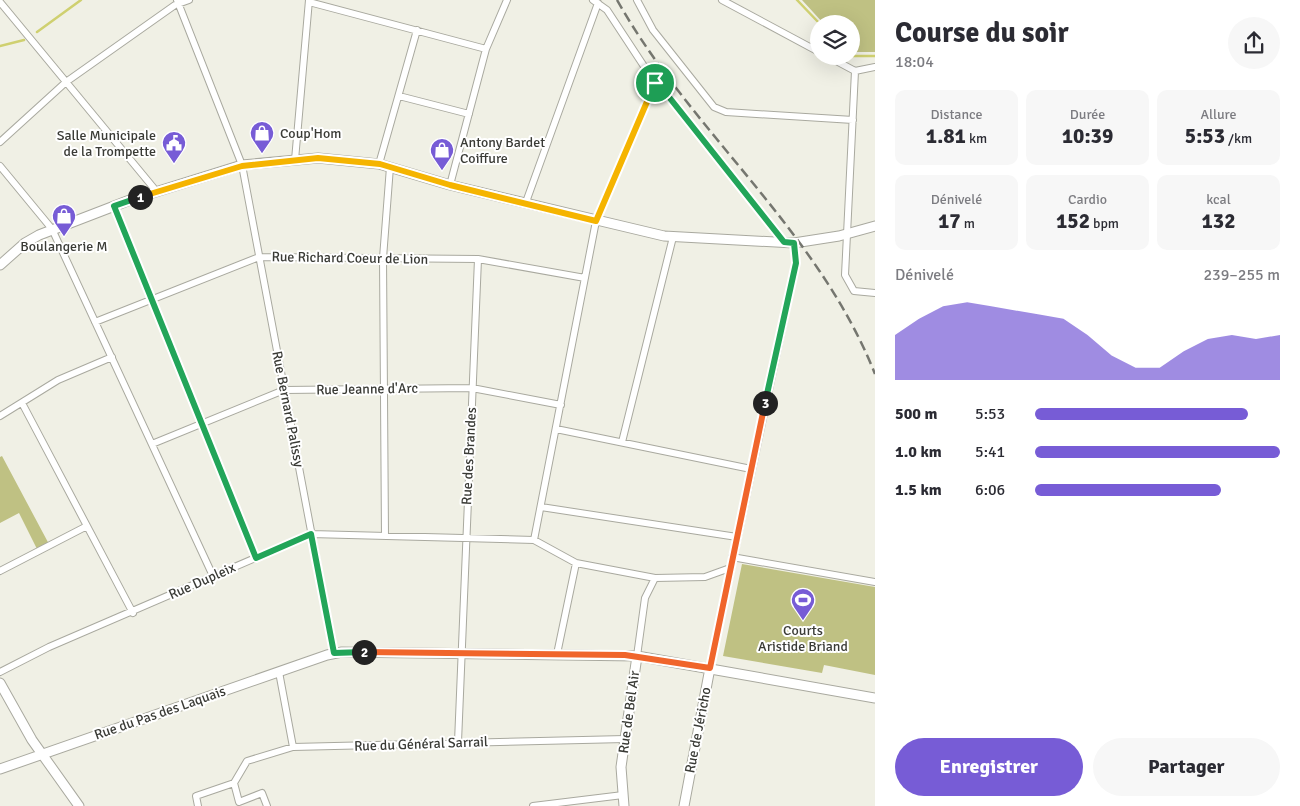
<!DOCTYPE html>
<html lang="fr">
<head>
<meta charset="utf-8">
<style>
  body { margin:0; font-family:Signika,sans-serif; background:#f7f7f7; color:#2b2b33; height:100vh; display:flex; flex-direction:column; font-size:19px; white-space:nowrap }
  * { box-sizing:border-box; margin:0 }
  p { font-size:16px; color:#7c7c81 }
  .icon { flex:none; width:28px; height:28px; fill:none; stroke:currentColor; stroke-width:2; stroke-linecap:round; stroke-linejoin:round }
  .map { position:relative; flex:1; overflow:hidden }
  .panel { display:flex; flex-direction:column; background:#fff; width:425px }
  .panel>* { flex:none }
  .buttons { position:absolute; left:810px; top:15px; display:grid; gap:10px }
  .buttons a { display:grid; place-items:center; width:50px; height:50px; border-radius:50%; background:#fff; box-shadow:0 5px 20px #0002; font-size:25px }
  .pin { position:absolute; display:grid; place-items:center; width:42px; height:42px; color:#fff; margin:-21px; border:2px solid #fff; border-radius:50%; box-shadow:0 1px 5px #0007 }
  .km { position:absolute; width:25px; height:25px; margin:-12px; border-radius:50%; background:#222; color:#fff; font-size:14px; line-height:25px; text-align:center }
  .round { display:grid; place-items:center; flex:none; width:52px; height:52px; border-radius:26px; background:#f7f7f7 }
  .overview { display:flex; align-items:center; justify-content:space-between; height:85px; padding:0 20px }
  h1 { font-size:28px; font-weight:700; line-height:38px }
  .stats { display:grid; grid-template-columns:repeat(3,1fr); gap:8px; height:85px; padding:5px 20px }
  .stats div { display:grid; align-content:center; border-radius:10px; background:#f7f7f7; text-align:center }
  .stats b { font-size:21px; font-weight:700 }
  .stats small { font-size:14px; font-weight:400 }
  .stats p { font-size:14px }
  .chart { height:140px; padding:10px 20px }
  .chart p { display:flex; justify-content:space-between }
  .chart svg { width:100%; height:90px; margin-top:5px; fill:#775cd6; opacity:.7 }
  .primary-button { display:flex; gap:10px; margin-top:auto; padding:10px 20px }
  .primary-button a { flex:1; height:58px; border-radius:30px; background:#775cd6; color:#fff; font-size:20px; font-weight:700; line-height:58px; text-align:center }
  .primary-button a+a { background:#f7f7f7; color:#2b2b33 }
  ul { padding:0 20px; list-style:none; font-size:16px }
  li { display:grid; grid-template-columns:80px 60px 1fr; align-items:center; height:38px }
  li i { height:12px; border-radius:6px; background:#775cd6 }
  main { display:flex; flex:1; min-height:0 }
  .map>svg:first-child { display:block }
  .park { fill:#bfc183 }
  .lines { fill:none; stroke-linecap:round; stroke-linejoin:round }
  .stream { stroke:#cfd070; stroke-width:2.5 }
  .minor-casing { stroke:#a9a99f; stroke-width:8 }
  .tertiary-casing { stroke:#a9a99f; stroke-width:11 }
  .minor { stroke:#fff; stroke-width:6 }
  .tertiary { stroke:#fff; stroke-width:9 }
  .rail { stroke:#75766f; stroke-width:2.5; stroke-dasharray:10 5; stroke-linecap:butt }
  .split-1-casing { stroke:#fff; stroke-width:10 }
  .split-2-casing { stroke:#fff; stroke-width:10 }
  .split-3-casing { stroke:#fff; stroke-width:10 }
  .split-4-casing { stroke:#fff; stroke-width:10 }
  .split-1 { stroke:#f5b400; stroke-width:6 }
  .split-2 { stroke:#22a559; stroke-width:6 }
  .split-3 { stroke:#f0652b; stroke-width:6 }
  .split-4 { stroke:#22a559; stroke-width:6 }
  .labels { text-anchor:middle; dominant-baseline:central; stroke-width:4; stroke-linejoin:round; paint-order:stroke }
  .poi-label { font-size:14px; fill:#3a3b36; stroke:#fff; text-anchor:start }
  .street-label { font-size:14px; fill:#3a3b36; stroke:#fff }
</style>
</head>
<body>
<main>
<div class="map">
<svg width="875" height="806" viewBox="0 0 875 806">
  <rect width="100%" height="100%" fill="#f0f0e5"/>
  <!-- park -->
  <path class="park" d="M802,0H875V52H851V24H824Z
    M2,456L50,546L38,551L19,513L0,523V457Z
    M742,564L875,587V675L824,665L822,673L723,656Z"/>
  <g class="lines">
    <!-- stream -->
    <path class="stream" d="M797,0L820,24
      M37,32L81,0
      M0,46L24,40
      M851,56H875"/>
    <!-- minor casing -->
    <g class="minor-casing">
      <path id="minor" d="M177,0L242,165L334,653
        M593,0L607,10L655,83L665,92L784,242
        M637,0L653,30L714,107L726,112L853,120
        M722,0L819,52
        M0,2L157,192
        M309,2L486,49
        M827,56L855,71
        M855,71L845,275L854,291L875,293
        M855,71L875,67
        M399,96L469,114
        M0,142L66,82L175,5L189,0
        M295,160L309,0
        M379,164L417,30
        M0,166L52,229L213,576
        M450,185L486,49L507,0
        M526,202L598,3
        M114,206L256,558
        M95,322L259,257L478,259L585,278
        M22,403L133,613
        M0,416L58,380L112,357
        M556,429L751,469
        M622,442L673,237
        M152,444L284,390L472,388L561,405
        M541,507L737,537
        M385,536L383,258L390,167
        M534,540L596,221L655,83
        M732,557L875,582
        M0,571L87,526
        M557,654L576,563
        M637,656L645,598L655,578L705,577L730,568
        M710,668L796,263L794,243
        M0,672L49,647L311,534L534,540L576,563L655,578
        M279,672L293,747L625,739
        M458,742L478,259
        M234,783L239,802L262,793L267,806
        M198,806L196,796L234,783L247,761L293,747
        M533,806L623,795"/>
    </g>
    <!-- tertiary casing -->
    <g class="tertiary-casing">
      <path id="tertiary" d="M0,265L25,243L39,235L130,200L242,165L318,158L379,164L450,185L664,236L794,243L839,236L875,226
        M0,683L32,740L79,806
        M0,769L327,655L342,652L637,656L875,698
        M624,806L621,767L637,656
        M684,806L710,668"/>
    </g>
    <!-- minor -->
    <use href="#minor" class="minor"/>
    <!-- tertiary -->
    <use href="#tertiary" class="tertiary"/>
    <!-- rail -->
    <path class="rail" d="M617,0C692,133 818,230 875,374"/>
  </g>
  <g class="lines">
    <!-- split-1 casing -->
    <g class="split-1-casing">
      <path id="split-1" d="M140,197L242,166L318,158L380,164L450,185L596,221L655,83"/>
    </g>
    <!-- split-2 casing -->
    <g class="split-2-casing">
      <path id="split-2" d="M140,197L114,206L256,558L311,534L334,653L364,652"/>
    </g>
    <!-- split-3 casing -->
    <g class="split-3-casing">
      <path id="split-3" d="M364,652L625,655L710,668L765,403"/>
    </g>
    <!-- split-4 casing -->
    <g class="split-4-casing">
      <path id="split-4" d="M655,83L665,92L784,242L794,243L796,263L765,403"/>
    </g>
    <!-- split-1 -->
    <use href="#split-1" class="split-1"/>
    <!-- split-2 -->
    <use href="#split-2" class="split-2"/>
    <!-- split-3 -->
    <use href="#split-3" class="split-3"/>
    <!-- split-4 -->
    <use href="#split-4" class="split-4"/>
  </g>
  <!-- icons -->
  <defs>
    <g id="shop-pin" transform="scale(1.25)"><path d="M0 17L-7.5 6A9.5 9.5 0 1 1 7.5 6Z" fill="#775cd6" stroke="#fff"/><path d="M-5-2.5h2.3a2.7 3.5 0 0 1 5.4 0H5L5.5 6h-11ZM-1.5-2.5h3a1.5 2.3 0 0 0-3 0Z" fill="#fff"/></g>
    <g id="civic-pin" transform="scale(1.25)"><path d="M0 17L-7.5 6A9.5 9.5 0 1 1 7.5 6Z" fill="#775cd6" stroke="#fff"/><path d="M-.6-6.5H3V-4.5H.6V-3L4-1V1h2V6H-6V1h2V-1L-.6-3ZM-1.2 2.5V6h2.4V2.5Z" fill="#fff"/></g>
    <g id="stadium-pin" transform="scale(1.25)"><path d="M0 17L-7.5 6A9.5 9.5 0 1 1 7.5 6Z" fill="#775cd6" stroke="#fff"/><path d="M0-5a6.5 5 0 1 0 0 10a6.5 5 0 1 0 0-10ZM-3.5-1.8h7v3.6h-7Z" fill="#fff"/></g>
  </defs>
  <g fill-rule="evenodd">
    <use href="#shop-pin" x="262" y="133"/>
    <use href="#civic-pin" x="174" y="143"/>
    <use href="#shop-pin" x="442" y="150"/>
    <use href="#shop-pin" x="64" y="216"/>
    <use href="#stadium-pin" x="803" y="600"/>
  </g>
  <g class="labels">
    <!-- poi labels -->
    <g class="poi-label">
      <text x="280" y="133">Coup'Hom</text>
      <text x="156" y="135" text-anchor="end">Salle Municipale<tspan x="156" dy="16">de la Trompette</tspan></text>
      <text x="460" y="142">Antony Bardet<tspan x="460" dy="16">Coiffure</tspan></text>
      <text x="64" y="246" text-anchor="middle">Boulangerie M</text>
      <text x="803" y="630" text-anchor="middle">Courts<tspan x="803" dy="16">Aristide Briand</tspan></text>
    </g>
    <!-- street labels -->
    <g class="street-label">
      <text transform="translate(350 258) rotate(1)">Rue Richard Coeur de Lion</text>
      <text transform="translate(367 389) rotate(-1)">Rue Jeanne d'Arc</text>
      <text transform="translate(288 409) rotate(79)">Rue Bernard Palissy</text>
      <text transform="translate(469 456) rotate(-87)">Rue des Brandes</text>
      <text transform="translate(202 581) rotate(-24)">Rue Dupleix</text>
      <text transform="translate(629 712) rotate(-82)">Rue de Bel Air</text>
      <text transform="translate(160 713) rotate(-19)">Rue du Pas des Laquais</text>
      <text transform="translate(698 730) rotate(-79)">Rue de Jéricho</text>
      <text transform="translate(421 744) rotate(-2)">Rue du Général Sarrail</text>
    </g>
  </g>
</svg>
<div class="buttons">
<a><svg class="icon" aria-label="layers" viewBox="0 0 24 24"><path d="M12 4l9 5-9 5-9-5zM3 14l9 5 9-5"/></svg></a>
</div>
<div class="pin" style="left:655px;top:83px;background:#1e9e55"><svg class="icon" aria-label="arrive" viewBox="0 0 24 24"><path d="M6 21V4h12l-3 4 3 4H6"/></svg></div>
<b class="km" style="left:140px;top:197px">1</b>
<b class="km" style="left:364px;top:652px">2</b>
<b class="km" style="left:765px;top:403px">3</b>
</div>
<section class="panel">
<div class="overview"><div><h1>Course du soir</h1><p>18:04</p></div><a class="round"><svg class="icon" aria-label="share" viewBox="0 0 24 24"><path d="M12 15V3M7 8l5-5 5 5M5 13v7h14v-7"/></svg></a></div>
<div class="stats">
<div><p>Distance</p><b>1.81<small> km</small></b></div>
<div><p>Durée</p><b>10:39</b></div>
<div><p>Allure</p><b>5:53<small> /km</small></b></div>
</div>
<div class="stats">
<div><p>Dénivelé</p><b>17<small> m</small></b></div>
<div><p>Cardio</p><b>152<small> bpm</small></b></div>
<div><p>kcal</p><b>132</b></div>
</div>
<div class="chart"><p><span>Dénivelé</span>239–255 m</p>
<svg viewBox="0 0 160 44" preserveAspectRatio="none"><path d="M0 44V22L10 14L20 8L30 6L40 8L50 10L60 12L70 14L80 22L90 32L100 38L110 38L120 30L130 24L140 22L150 24L160 22V44z"/></svg>
</div>
<ul>
<li><b>500 m</b>5:53<i style="width:87%"></i></li>
<li><b>1.0 km</b>5:41<i style="width:100%"></i></li>
<li><b>1.5 km</b>6:06<i style="width:76%"></i></li>
</ul>
<div class="primary-button"><a>Enregistrer</a><a>Partager</a></div>
</section>
</main>
</body>
</html>
